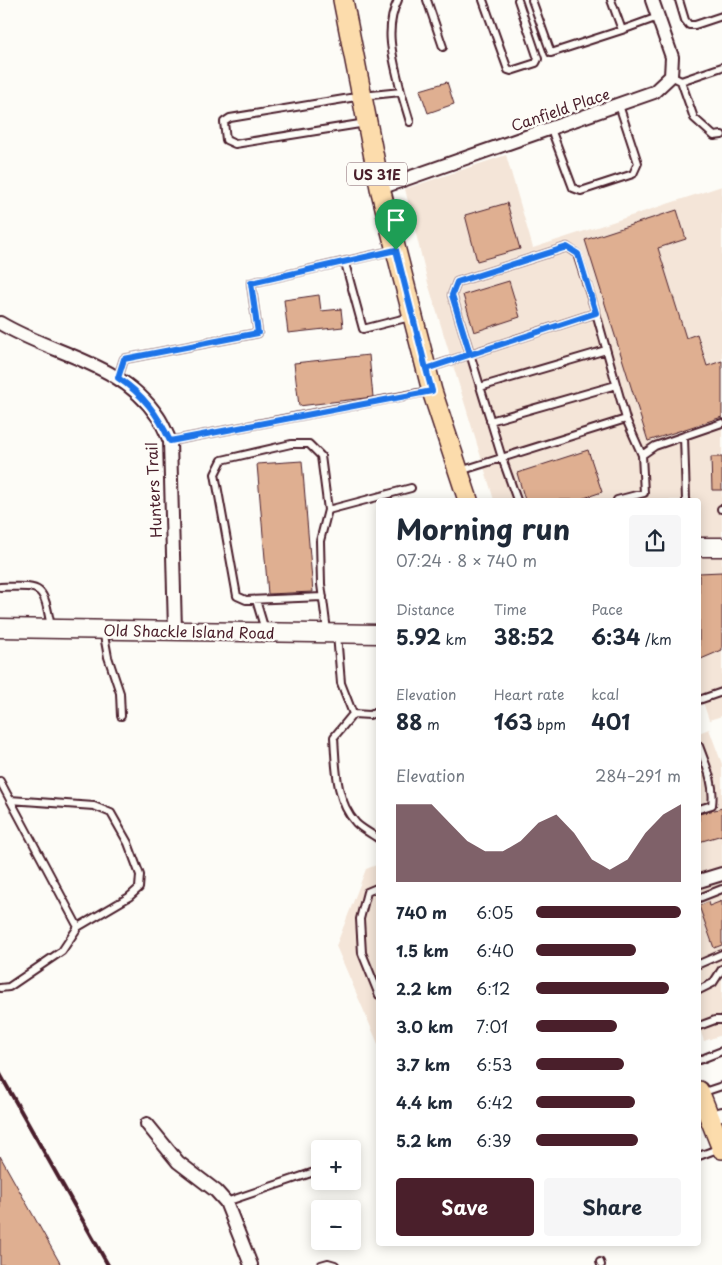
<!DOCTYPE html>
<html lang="en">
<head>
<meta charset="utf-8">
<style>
  body { margin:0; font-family:"Playpen Sans",sans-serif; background:#f6f6f7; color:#1f2937; height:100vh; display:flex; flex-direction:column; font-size:19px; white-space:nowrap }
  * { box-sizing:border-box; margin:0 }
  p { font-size:16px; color:#747a83 }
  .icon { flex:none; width:28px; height:28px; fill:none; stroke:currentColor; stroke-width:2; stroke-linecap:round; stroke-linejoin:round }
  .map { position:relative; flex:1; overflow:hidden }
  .panel { position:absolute; left:376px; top:498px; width:325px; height:748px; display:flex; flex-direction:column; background:#fff; border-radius:5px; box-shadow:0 2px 12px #0003 }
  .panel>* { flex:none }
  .buttons { position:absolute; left:311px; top:1140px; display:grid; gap:10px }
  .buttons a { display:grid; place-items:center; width:50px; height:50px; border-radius:5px; background:#fff; box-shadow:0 2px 12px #0003; font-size:25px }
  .pin { position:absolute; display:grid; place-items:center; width:42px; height:42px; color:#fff; margin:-51px -21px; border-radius:50% 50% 50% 0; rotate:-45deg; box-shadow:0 0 5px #0007 }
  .pin .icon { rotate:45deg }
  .round { display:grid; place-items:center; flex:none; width:52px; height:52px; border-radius:5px; background:#f6f6f7 }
  .overview { display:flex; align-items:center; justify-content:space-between; height:85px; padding:0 20px }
  h1 { font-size:28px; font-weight:700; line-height:38px }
  .stats { display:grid; grid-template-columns:repeat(3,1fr); gap:8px; height:85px; padding:5px 20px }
  .stats div { display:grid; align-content:center }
  .stats b { font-size:21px; font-weight:700 }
  .stats small { font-size:14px; font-weight:400 }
  .stats p { font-size:14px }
  .chart { height:140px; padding:10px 20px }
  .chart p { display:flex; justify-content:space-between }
  .chart svg { width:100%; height:90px; margin-top:5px; fill:#4a1f2b; opacity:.7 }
  .action { display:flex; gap:10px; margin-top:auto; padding:10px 20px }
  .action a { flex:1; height:58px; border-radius:5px; background:#4a1f2b; color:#fff; font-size:20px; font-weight:700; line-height:58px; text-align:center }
  .action a+a { background:#f6f6f7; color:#1f2937 }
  ul { padding:0 20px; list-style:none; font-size:16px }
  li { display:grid; grid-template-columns:80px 60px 1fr; align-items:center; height:38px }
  li i { height:12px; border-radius:6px; background:#4a1f2b }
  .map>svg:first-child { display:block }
  .built { fill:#f4e5d8 }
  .building { fill:#dfaf91; stroke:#4a1f2b }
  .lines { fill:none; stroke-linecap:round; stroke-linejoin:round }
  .lane-casing { stroke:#4a1f2b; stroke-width:10 }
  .street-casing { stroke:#4a1f2b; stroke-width:16 }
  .secondary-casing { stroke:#4a1f2b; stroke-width:21 }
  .primary-casing { stroke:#4a1f2b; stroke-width:22 }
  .lane { stroke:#fdfcf7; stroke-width:6 }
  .street { stroke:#fdfcf7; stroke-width:12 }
  .secondary { stroke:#fdfcf7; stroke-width:18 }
  .primary { stroke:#fcdcac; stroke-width:19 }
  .rail { stroke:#4a1f2b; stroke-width:4 }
  .route-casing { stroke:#fff; stroke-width:10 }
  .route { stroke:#1a73e8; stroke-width:6 }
  .labels { text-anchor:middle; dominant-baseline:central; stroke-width:5; stroke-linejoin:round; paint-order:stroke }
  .shield { fill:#fdfcf7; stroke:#806168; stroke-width:1 }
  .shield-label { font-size:14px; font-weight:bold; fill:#4a1f2b }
  .street-label { font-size:15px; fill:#4a1f2b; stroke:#fdfcf7 }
</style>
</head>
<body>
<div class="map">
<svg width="722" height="1265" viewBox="0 0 722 1265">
  <rect width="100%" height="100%" fill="#fdfcf7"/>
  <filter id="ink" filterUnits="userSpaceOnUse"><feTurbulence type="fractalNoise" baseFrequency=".02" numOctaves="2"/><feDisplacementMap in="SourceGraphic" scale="10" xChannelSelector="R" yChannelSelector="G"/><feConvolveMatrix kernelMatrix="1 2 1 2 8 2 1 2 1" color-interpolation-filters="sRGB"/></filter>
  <g filter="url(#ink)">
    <!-- built -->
    <path class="built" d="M506,155L533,248L722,186V716L709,720L699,690V500H494L428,283L405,189Z
      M709,729L722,764V1035L704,1041L699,1027V733Z
      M379,864V1046L336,946L366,869Z"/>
    <!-- building -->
    <path class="building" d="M447,82L454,104L428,113L420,90Z
      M507,203L520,249L477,261L465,215Z
      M677,210L686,239L658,248L686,338L697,334L707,366L722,361V417L648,441L585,240Z
      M509,281L520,317L474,332L463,295Z
      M319,295L321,311L341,309L343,327L288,333L284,300Z
      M369,355L373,397L299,406L294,363Z
      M588,450L602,492L578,500H525L517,473Z
      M711,457H722V490H712Z
      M302,461L313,592L268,594L257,464Z
      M722,572V650L701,659L699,653V573Z
      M722,808V835L699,842V814Z
      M722,901V945L714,948L699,906L708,902L709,906Z
      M0,1156L61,1265H0Z"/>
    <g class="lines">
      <!-- lane casing -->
      <g class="lane-casing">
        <path id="lane" d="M427,0L443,47
          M483,0L508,70L511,71L536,63L538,59L518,0
          M532,0L551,53L622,30
          M611,0L622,30L658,17
          M679,0L685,20L689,25H695L722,16
          M671,76L681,81L694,118L714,136L722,135
          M681,81L722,67
          M401,92L410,122
          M366,123L235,144L226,140L224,122L230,118L362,96L401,92C394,60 383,31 398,0
          M551,129L573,188L581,191L633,174L638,163L619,105
          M345,263L363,329L410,317
          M428,368L596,313L626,419L460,471
          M118,378L124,359L258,333L251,283L395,250
          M480,387L606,350
          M490,421L616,385
          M684,436L686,500
          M170,441L429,391
          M642,455L655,446L722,423
          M517,500L502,458L452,295L457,282L567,247L577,254L596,313
          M617,500L644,493L642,455L626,419
          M721,509H722
          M328,510L411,488
          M0,587C43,586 43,584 51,627
          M323,597L246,600L237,596L215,474L222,460L291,444H309L321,456L328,510L320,541L321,584L327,631
          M256,600L265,630
          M103,630L108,657L120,693L121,716
          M337,634L341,683L353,714
          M699,700L722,692
          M379,711L370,715L353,714L334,737C336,766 335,800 356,823C362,829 372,834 379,839
          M699,746C706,765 715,784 712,805L699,809
          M0,781L78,927L62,951L9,987L0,988
          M10,800L94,806L111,813L128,843L140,875L139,888L129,897L78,927
          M379,887L367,892L360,919L362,953L379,995
          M699,898L722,889
          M699,964L722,954
          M699,990L713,983L722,969
          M699,1026L715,1020H722
          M699,1060L722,1051
          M701,1093L722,1086
          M699,1156L720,1148
          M226,1202L320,1170
          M600,1262L601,1265
          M321,1265L328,1263L335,1265"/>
      </g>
      <!-- street casing -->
      <g class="street-casing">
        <path id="street" d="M380,188L654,92L671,76L672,57L652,0
          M0,323C53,355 122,362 158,417C163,424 166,433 170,441L175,630
          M699,881L722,874
          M709,1117L722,1114
          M147,1124L178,1162L216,1191L226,1202L251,1265"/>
      </g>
      <!-- secondary casing -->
      <g class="secondary-casing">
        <path id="secondary" d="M699,547H722
          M0,628L379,634"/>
      </g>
      <!-- primary casing -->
      <g class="primary-casing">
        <path id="primary" d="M343,0L380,188L432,391L468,500
          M699,1091L722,1149"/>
      </g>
      <!-- lane -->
      <use href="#lane" class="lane"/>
      <!-- street -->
      <use href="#street" class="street"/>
      <!-- secondary -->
      <use href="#secondary" class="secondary"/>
      <!-- primary -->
      <use href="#primary" class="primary"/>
      <!-- rail -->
      <path class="rail" d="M0,1074L108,1265"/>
    </g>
  </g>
  <g class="lines" filter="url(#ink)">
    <!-- route casing -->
    <g class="route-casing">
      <path id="route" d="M396,250L251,283L258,333L124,359L118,378C143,394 158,415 170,441L432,391L426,369L596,313L578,254L567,247L457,282L452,295L470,354L426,369L396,250"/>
    </g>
    <!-- route -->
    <use href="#route" class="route"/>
  </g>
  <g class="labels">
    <!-- shield labels -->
    <rect class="shield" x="347" y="162.5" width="60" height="23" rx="4"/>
    <g class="shield-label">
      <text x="377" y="174">US 31E</text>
    </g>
    <!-- street labels -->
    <g class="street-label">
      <text transform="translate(560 109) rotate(-19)">Canfield Place</text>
      <text transform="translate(153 490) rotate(-93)">Hunters Trail</text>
      <text transform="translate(189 631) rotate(1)">Old Shackle Island Road</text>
    </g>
  </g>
</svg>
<div class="buttons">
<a>+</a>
<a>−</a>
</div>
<div class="pin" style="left:396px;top:250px;background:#1e9e55"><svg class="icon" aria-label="arrive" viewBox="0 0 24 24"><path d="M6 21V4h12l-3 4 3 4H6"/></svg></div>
<section class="panel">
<div class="overview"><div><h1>Morning run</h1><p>07:24 · 8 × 740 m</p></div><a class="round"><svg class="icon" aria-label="share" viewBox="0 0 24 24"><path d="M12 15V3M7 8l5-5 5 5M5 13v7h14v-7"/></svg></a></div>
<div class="stats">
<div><p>Distance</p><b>5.92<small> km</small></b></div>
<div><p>Time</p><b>38:52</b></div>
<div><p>Pace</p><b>6:34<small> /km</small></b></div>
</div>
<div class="stats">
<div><p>Elevation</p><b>88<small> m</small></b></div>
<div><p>Heart rate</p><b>163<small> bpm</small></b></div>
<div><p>kcal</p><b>401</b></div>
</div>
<div class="chart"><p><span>Elevation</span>284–291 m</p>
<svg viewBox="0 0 160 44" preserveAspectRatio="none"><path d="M0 44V6L10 6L20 6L30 15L40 24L50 29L60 29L70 24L80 15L90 11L100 20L110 33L120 38L130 33L140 20L150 11L160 6V44z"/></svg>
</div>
<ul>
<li><b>740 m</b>6:05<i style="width:100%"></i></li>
<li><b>1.5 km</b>6:40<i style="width:69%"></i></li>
<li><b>2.2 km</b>6:12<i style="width:92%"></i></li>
<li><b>3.0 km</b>7:01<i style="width:56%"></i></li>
<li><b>3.7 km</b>6:53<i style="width:61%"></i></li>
<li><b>4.4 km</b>6:42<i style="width:68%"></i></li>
<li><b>5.2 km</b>6:39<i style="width:70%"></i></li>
</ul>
<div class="action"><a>Save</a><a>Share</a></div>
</section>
</div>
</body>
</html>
